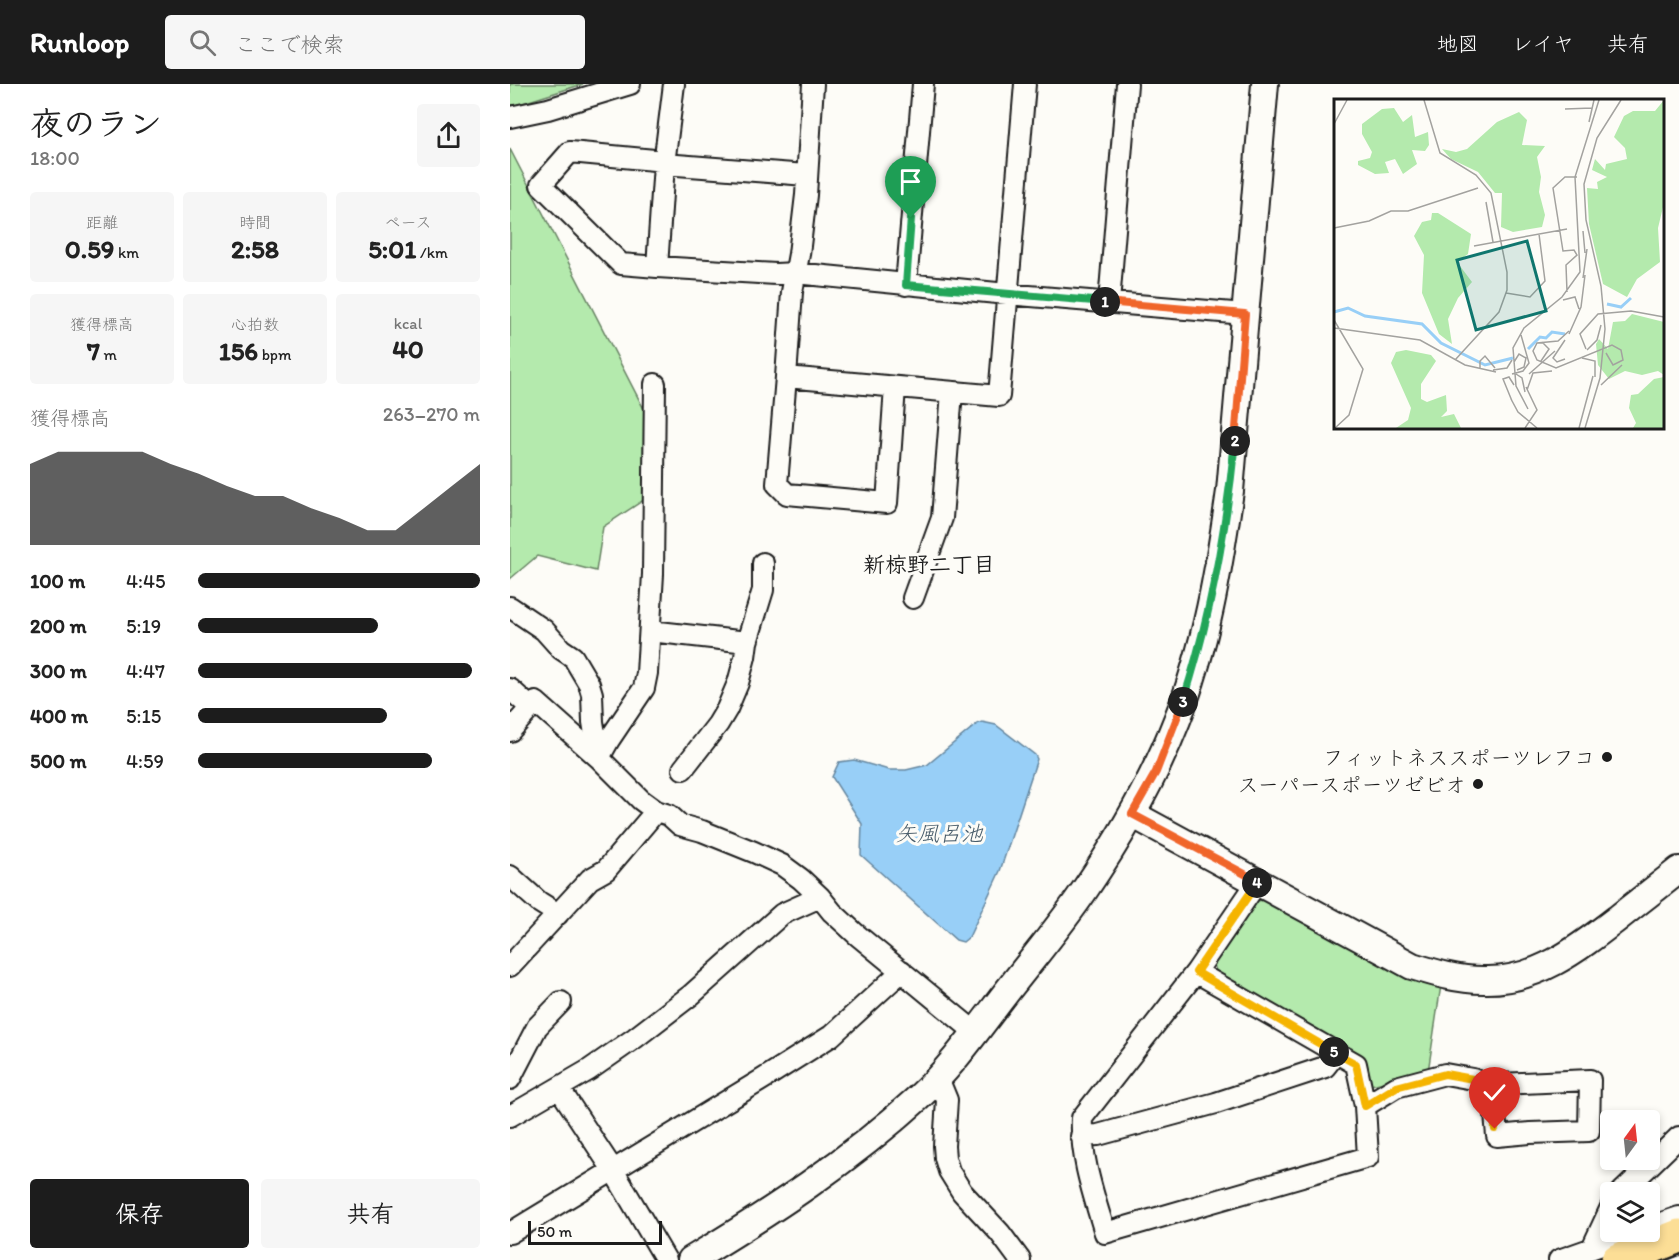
<!DOCTYPE html>
<html lang="ja">
<head>
<meta charset="utf-8">
<style>
  body { margin:0; font-family:Itim,"Klee One",sans-serif; background:#f6f6f6; color:#222; height:100vh; display:flex; flex-direction:column; font-size:22px; white-space:nowrap }
  * { box-sizing:border-box; margin:0 }
  p { font-size:20px; color:#767676 }
  .icon { flex:none; width:33px; height:33px; fill:none; stroke:currentColor; stroke-width:2; stroke-linecap:round; stroke-linejoin:round }
  .map { position:relative; flex:1; overflow:hidden }
  .panel { display:flex; flex-direction:column; background:#fff; width:510px }
  .panel>* { flex:none }
  .needle { width:39px; rotate:15deg }
  .buttons { position:absolute; left:1090px; top:1026px; display:grid; gap:12px }
  .buttons a { display:grid; place-items:center; width:60px; height:60px; border-radius:6px; background:#fff; box-shadow:0 3px 9px #0003; font-size:30px }
  .scale { position:absolute; left:18px; bottom:15px; width:134px; box-sizing:border-box; padding-left:6px; border:3px solid #1c1c1c; border-top:0; font-size:16px; line-height:21px; white-space:nowrap; color:#1c1c1c; -webkit-text-stroke:4px #fdfcf7; paint-order:stroke }
  .pin { position:absolute; display:grid; place-items:center; width:51px; height:51px; color:#fff; margin:-62px -26px; border-radius:50% 50% 50% 0; rotate:-45deg; box-shadow:0 0 6px #0007 }
  .pin .icon { rotate:45deg }
  .km { position:absolute; width:30px; height:30px; margin:-15px; border-radius:50%; background:#222; color:#fff; font-size:16px; line-height:30px; text-align:center }
  .round { display:grid; place-items:center; flex:none; width:63px; height:63px; border-radius:6px; background:#f6f6f6 }
  .headline { display:flex; align-items:center; justify-content:space-between; height:102px; padding:0 30px }
  h1 { font-size:33px; font-weight:700; line-height:45px }
  .figures { display:grid; grid-template-columns:repeat(3,1fr); gap:9px; height:102px; padding:6px 30px }
  .figures div { display:grid; align-content:center; border-radius:6px; background:#f6f6f6; text-align:center }
  .figures b { font-size:26px; font-weight:700 }
  .figures small { font-size:16px; font-weight:400 }
  .figures p { font-size:16px }
  .chart { height:168px; padding:12px 30px }
  .chart p { display:flex; justify-content:space-between }
  .chart svg { width:100%; height:108px; margin-top:6px; fill:#1c1c1c; opacity:.7 }
  .cta { display:flex; gap:12px; margin-top:auto; padding:12px 30px }
  .cta a { flex:1; height:69px; border-radius:6px; background:#1c1c1c; color:#fff; font-size:24px; font-weight:700; line-height:69px; text-align:center }
  .cta a+a { background:#f6f6f6; color:#222 }
  ul { padding:0 30px; list-style:none; font-size:20px }
  li { display:grid; grid-template-columns:96px 72px 1fr; align-items:center; height:45px }
  li i { height:15px; border-radius:8px; background:#1c1c1c }
  header { display:flex; align-items:center; gap:36px; box-sizing:border-box; height:84px; padding:0 30px; background:#1c1c1c; color:#fff }
  header strong { font-size:28px }
  nav { display:flex; gap:33px; margin-inline-start:auto; font-size:21px }
  .search { width:420px; height:54px; background:#f6f6f6; display:flex; align-items:center; gap:15px; box-sizing:border-box; padding:0 21px; border-radius:6px; color:#767676; font-size:22px }
  main { display:flex; flex:1; min-height:0 }
  .map>svg:first-child { display:block }
  .green { fill:#b4eaad; stroke:#688364; stroke-width:1.5 }
  .water { fill:#98cff7; stroke:#66879f; stroke-width:1.5 }
  .lines { fill:none; stroke-linecap:round; stroke-linejoin:round }
  .minor-casing { stroke:#1c1c1c; stroke-width:24 }
  .tertiary-casing { stroke:#1c1c1c; stroke-width:30 }
  .trunk-casing { stroke:#1c1c1c; stroke-width:38 }
  .minor { stroke:#fdfcf7; stroke-width:20 }
  .tertiary { stroke:#fdfcf7; stroke-width:26 }
  .trunk { stroke:#fcde96; stroke-width:33 }
  .split-1-casing { stroke:#fff; stroke-width:12 }
  .split-2-casing { stroke:#fff; stroke-width:12 }
  .split-3-casing { stroke:#fff; stroke-width:12 }
  .split-4-casing { stroke:#fff; stroke-width:12 }
  .split-5-casing { stroke:#fff; stroke-width:12 }
  .split-6-casing { stroke:#fff; stroke-width:12 }
  .split-1 { stroke:#22a559; stroke-width:8 }
  .split-2 { stroke:#f0652b; stroke-width:8 }
  .split-3 { stroke:#22a559; stroke-width:8 }
  .split-4 { stroke:#f0652b; stroke-width:8 }
  .split-5 { stroke:#f5b400; stroke-width:8 }
  .split-6 { stroke:#f5b400; stroke-width:8 }
  .poi-dot { fill:#1c1c1c; stroke:#fdfcf7; stroke-width:2 }
  .labels { text-anchor:middle; dominant-baseline:central; stroke-width:6; stroke-linejoin:round; paint-order:stroke }
  .poi-label { font-size:21px; fill:#1c1c1c; stroke:#fdfcf7; text-anchor:end }
  .neighbourhood-label { font-size:22px; font-weight:bold; fill:#1c1c1c; stroke:#fdfcf7 }
  .water-label { font-size:22px; font-style:italic; fill:#475b69; stroke:#fdfcf7 }
  .inset-river { fill:none; stroke:#98cff7; stroke-width:3 }
  .inset-road { fill:none; stroke:#a3a29f; stroke-width:1.5 }
  .view { fill:#0f766e; fill-opacity:0.15; stroke:#0f766e; stroke-width:3 }
  .inset-edge { fill:none; stroke:#1c1c1c; stroke-width:3 }
</style>
</head>
<body>
<header>
<strong>Runloop</strong>
<div class="search"><svg class="icon" aria-label="search" viewBox="0 0 24 24"><circle cx="10" cy="10" r="6"/><path d="M15 15l6 6"/></svg>ここで検索</div>
<nav><a>地図</a><a>レイヤ</a><a>共有</a></nav>
</header>
<main>
<section class="panel">
<div class="headline"><div><h1>夜のラン</h1><p>18:00</p></div><a class="round"><svg class="icon" aria-label="share" viewBox="0 0 24 24"><path d="M12 15V3M7 8l5-5 5 5M5 13v7h14v-7"/></svg></a></div>
<div class="figures">
<div><p>距離</p><b>0.59<small> km</small></b></div>
<div><p>時間</p><b>2:58</b></div>
<div><p>ペース</p><b>5:01<small> /km</small></b></div>
</div>
<div class="figures">
<div><p>獲得標高</p><b>7<small> m</small></b></div>
<div><p>心拍数</p><b>156<small> bpm</small></b></div>
<div><p>kcal</p><b>40</b></div>
</div>
<div class="chart"><p><span>獲得標高</span>263–270 m</p>
<svg viewBox="0 0 160 44" preserveAspectRatio="none"><path d="M0 44V11L10 6L20 6L30 6L40 6L50 11L60 15L70 20L80 24L90 24L100 29L110 33L120 38L130 38L140 29L150 20L160 11V44z"/></svg>
</div>
<ul>
<li><b>100 m</b>4:45<i style="width:100%"></i></li>
<li><b>200 m</b>5:19<i style="width:64%"></i></li>
<li><b>300 m</b>4:47<i style="width:97%"></i></li>
<li><b>400 m</b>5:15<i style="width:67%"></i></li>
<li><b>500 m</b>4:59<i style="width:83%"></i></li>
</ul>
<div class="cta"><a>保存</a><a>共有</a></div>
</section>
<div class="map">
<svg width="1169" height="1176" viewBox="0 0 1169 1176">
  <rect width="100%" height="100%" fill="#fdfcf7"/>
  <filter id="ink" filterUnits="userSpaceOnUse"><feTurbulence type="fractalNoise" baseFrequency=".0167" numOctaves="2"/><feDisplacementMap in="SourceGraphic" scale="12" xChannelSelector="R" yChannelSelector="G"/><feConvolveMatrix kernelMatrix="1 2 1 2 8 2 1 2 1" color-interpolation-filters="sRGB"/></filter>
  <g filter="url(#ink)">
    <!-- green -->
    <path class="green" d="M0,0H73L0,23Z
      M0,65L138,333L135,415L93,443L86,487L27,472L0,495Z
      M760,816L931,901L918,988L861,1001L850,973L707,890L703,878L742,817Z"/>
    <!-- water -->
    <path class="water" d="M472,638L486,641L525,671L527,675L490,787L459,853L453,858L446,856L351,771L352,740L322,693L329,678L344,676L379,686H396L417,681L467,640Z"/>
    <g class="lines">
      <!-- minor casing -->
      <g class="minor-casing">
        <path id="minor" d="M164,0L154,80L147,183L266,190L285,189L497,210L735,230
          M303,0L296,111L289,170L282,208L276,293L489,312L515,0
          M0,33L38,25L120,0
          M154,80L296,91
          M147,183L111,180L31,101L60,68L155,77
          M396,201L413,0
          M599,219L617,0
          M276,293L267,400L277,410L377,419L385,303
          M403,514L432,434L442,308
          M0,523L34,546L51,565L63,573L79,600L82,610L83,638L89,674
          M140,547L237,558
          M0,605L21,624
          M0,647L26,618L89,674L131,716L146,727L159,731L170,741L192,747L244,768L272,781L291,795L310,813L322,828L346,850L465,948
          M89,674L99,656L134,604L137,589L143,490L145,300
          M173,685L208,640L217,625L228,599L235,573L237,558L253,506V479
          M0,792L29,818L48,830
          M0,882L80,795L96,786L146,727
          M686,888L846,980L855,1022L858,1073L595,1149C584,1112 570,1073 572,1034L686,888L748,797
          M428,994L437,1016L434,1062L435,1074L439,1087L452,1108L490,1149L510,1176
          M0,995L27,943L51,918
          M49,1004L103,1086L156,1176
          M855,1022L886,1003L935,990L963,995L977,1002L981,1012L984,1019L987,1052L1020,1049L1079,1047L1080,996L989,1000L977,1002
          M0,1032L79,986L125,954L181,911L272,830L310,813
          M571,1052L588,1051L706,1019L815,983L826,969
          M1112,1108L1169,1053
          M1140,1143L1169,1133
          M0,1149L253,995L321,952L392,887
          M1082,1164L1101,1123
          M1049,1176L1128,1148"/>
      </g>
      <!-- tertiary casing -->
      <g class="tertiary-casing">
        <path id="tertiary" d="M622,730L902,882C925,889 948,896 973,896C1026,898 1068,865 1108,834C1128,818 1149,802 1169,786
          M181,1176C261,1128 339,1077 408,1014C444,981 472,939 502,901C527,869 554,837 576,804C612,751 644,695 667,636C696,563 709,485 720,407L755,0"/>
      </g>
      <!-- trunk casing -->
      <g class="trunk-casing">
        <path id="trunk" d="M1108,1176L1169,1152"/>
      </g>
      <!-- minor -->
      <use href="#minor" class="minor"/>
      <!-- tertiary -->
      <use href="#tertiary" class="tertiary"/>
      <!-- trunk -->
      <use href="#trunk" class="trunk"/>
    </g>
  </g>
  <g class="lines" filter="url(#ink)">
    <!-- split-1 casing -->
    <g class="split-1-casing">
      <path id="split-1" d="M401,134L396,201L595,218"/>
    </g>
    <!-- split-2 casing -->
    <g class="split-2-casing">
      <path id="split-2" d="M595,218L735,230L725,357"/>
    </g>
    <!-- split-3 casing -->
    <g class="split-3-casing">
      <path id="split-3" d="M673,618C701,532 716,447 725,357"/>
    </g>
    <!-- split-4 casing -->
    <g class="split-4-casing">
      <path id="split-4" d="M673,618L646,688L622,730L748,797L747,799"/>
    </g>
    <!-- split-5 casing -->
    <g class="split-5-casing">
      <path id="split-5" d="M747,799L686,888L824,968"/>
    </g>
    <!-- split-6 casing -->
    <g class="split-6-casing">
      <path id="split-6" d="M824,968L846,980L855,1022L886,1003L935,990L963,995L976,1002L981,1012L984,1019L985,1045"/>
    </g>
    <!-- split-1 -->
    <use href="#split-1" class="split-1"/>
    <!-- split-2 -->
    <use href="#split-2" class="split-2"/>
    <!-- split-3 -->
    <use href="#split-3" class="split-3"/>
    <!-- split-4 -->
    <use href="#split-4" class="split-4"/>
    <!-- split-5 -->
    <use href="#split-5" class="split-5"/>
    <!-- split-6 -->
    <use href="#split-6" class="split-6"/>
  </g>
  <!-- markers -->
  <g class="poi-dot">
    <circle cx="1097" cy="673" r="6"/>
    <circle cx="968" cy="700" r="6"/>
  </g>
  <g class="labels">
    <!-- poi labels -->
    <g class="poi-label">
      <text x="1085" y="673">フィットネススポーツレフコ</text>
      <text x="956" y="700">スーパースポーツゼビオ</text>
    </g>
    <!-- neighbourhood labels -->
    <g class="neighbourhood-label">
      <text x="419" y="480">新椋野二丁目</text>
    </g>
    <!-- water labels -->
    <g class="water-label">
      <text x="429" y="749">矢風呂池</text>
    </g>
  </g>
  <!-- overview -->
  <g transform="translate(824 15)">
    <rect width="330" height="330" fill="#fdfcf7"/>
    <path d="M330,1V104L324,129L326,163L303,180L293,198L269,185L255,125L253,89L264,90L263,83L273,78L258,71L261,60L271,71L272,65L293,60L291,49L280,38L290,17L299,12H321ZM60,9L69,23L78,16L81,38L94,33L95,46L91,52L78,51L83,65L69,75L61,60L51,63L55,74L41,75L24,66V62L36,59L38,53L28,35V25L48,10ZM185,13L193,21L188,46L211,47L203,58L207,78L205,93L211,116L208,128L179,133L167,128L168,94H161L144,73L117,60L108,50L122,53L133,50L163,23ZM98,114H104L137,135L134,155L123,163L138,183L124,199L114,220L118,245L105,235L88,194L90,156L80,137L88,123L97,121ZM298,215L330,223V276L324,272L308,276L291,272L275,280L264,266L262,245L265,240L274,250L279,223L291,222ZM72,251L97,256L102,262L87,285V300L93,303L112,296L113,312L107,318L120,315L127,329H62L74,321L77,309L57,264L62,253ZM330,278V329H299L302,324L295,309L297,296L304,295L320,280Z" fill="#b4eaad"/>
    <path class="inset-river" d="M273,205L287,208L297,199M0,213L14,209L31,217L88,225L107,244L151,266L179,259M194,250L206,238L212,239L218,233L231,235"/>
    <path class="inset-road" d="M90,1L106,54L142,76L157,94L173,173V191L165,213L121,261M231,10L258,9M255,23L260,1M0,25L13,1M152,103L159,143M0,129L35,122L57,112H74L144,89M249,132L251,154M140,147L233,130M249,179L253,150M233,193L232,166L243,156L240,151L229,152L219,89L231,78H243M172,194L196,198L211,182L205,135M229,201L241,198L245,210M0,221L29,270L15,316L1,329M0,229L86,241L131,266L162,273M235,232L224,242L203,244L199,252L203,261L222,269L278,246L287,251L289,261L279,266L272,254M235,235L247,208L251,176M231,241L219,259L223,263L231,260M252,250L246,235L264,215L297,212L330,218M253,251L263,241L267,226M248,259L261,262V278M207,262L215,250L208,243M180,263L185,255L192,259L190,268L183,271M146,270V262L151,257L161,269M159,271L173,269L178,261M178,275L189,272L195,264L187,236M182,275L188,279L191,293M195,275L221,252M267,286L288,266M193,291L199,274L218,272M177,300L184,313L203,329M178,302L169,280L175,278L180,286M194,310L182,287L179,249L190,229L228,198L246,173L241,78L265,1M191,329L203,311L192,288M245,329L259,277M251,329L266,279L271,230L267,187L252,121L250,85L263,39L287,1"/>
    <path class="view" d="M193,142L212,212L142,231L123,161Z"/>
    <rect width="330" height="330" class="inset-edge"/>
  </g>
</svg>
<div class="buttons">
<a><svg class="needle" viewBox="-14 -14 28 28"><path d="M0-13l5 13h-10z" fill="#e53935"/><path d="M0 13l5-13h-10z" fill="#767676"/></svg></a>
<a><svg class="icon" aria-label="layers" viewBox="0 0 24 24"><path d="M12 4l9 5-9 5-9-5zM3 14l9 5 9-5"/></svg></a>
</div>
<div class="scale">50 m</div>
<div class="pin" style="left:401px;top:134px;background:#1e9e55"><svg class="icon" aria-label="arrive" viewBox="0 0 24 24"><path d="M6 21V4h12l-3 4 3 4H6"/></svg></div>
<div class="pin" style="left:985px;top:1045px;background:#d93025"><svg class="icon" aria-label="check" viewBox="0 0 24 24"><path d="M5 12l5 5 9-10"/></svg></div>
<b class="km" style="left:595px;top:218px">1</b>
<b class="km" style="left:725px;top:357px">2</b>
<b class="km" style="left:673px;top:618px">3</b>
<b class="km" style="left:747px;top:799px">4</b>
<b class="km" style="left:824px;top:968px">5</b>
</div>
</main>
</body>
</html>
